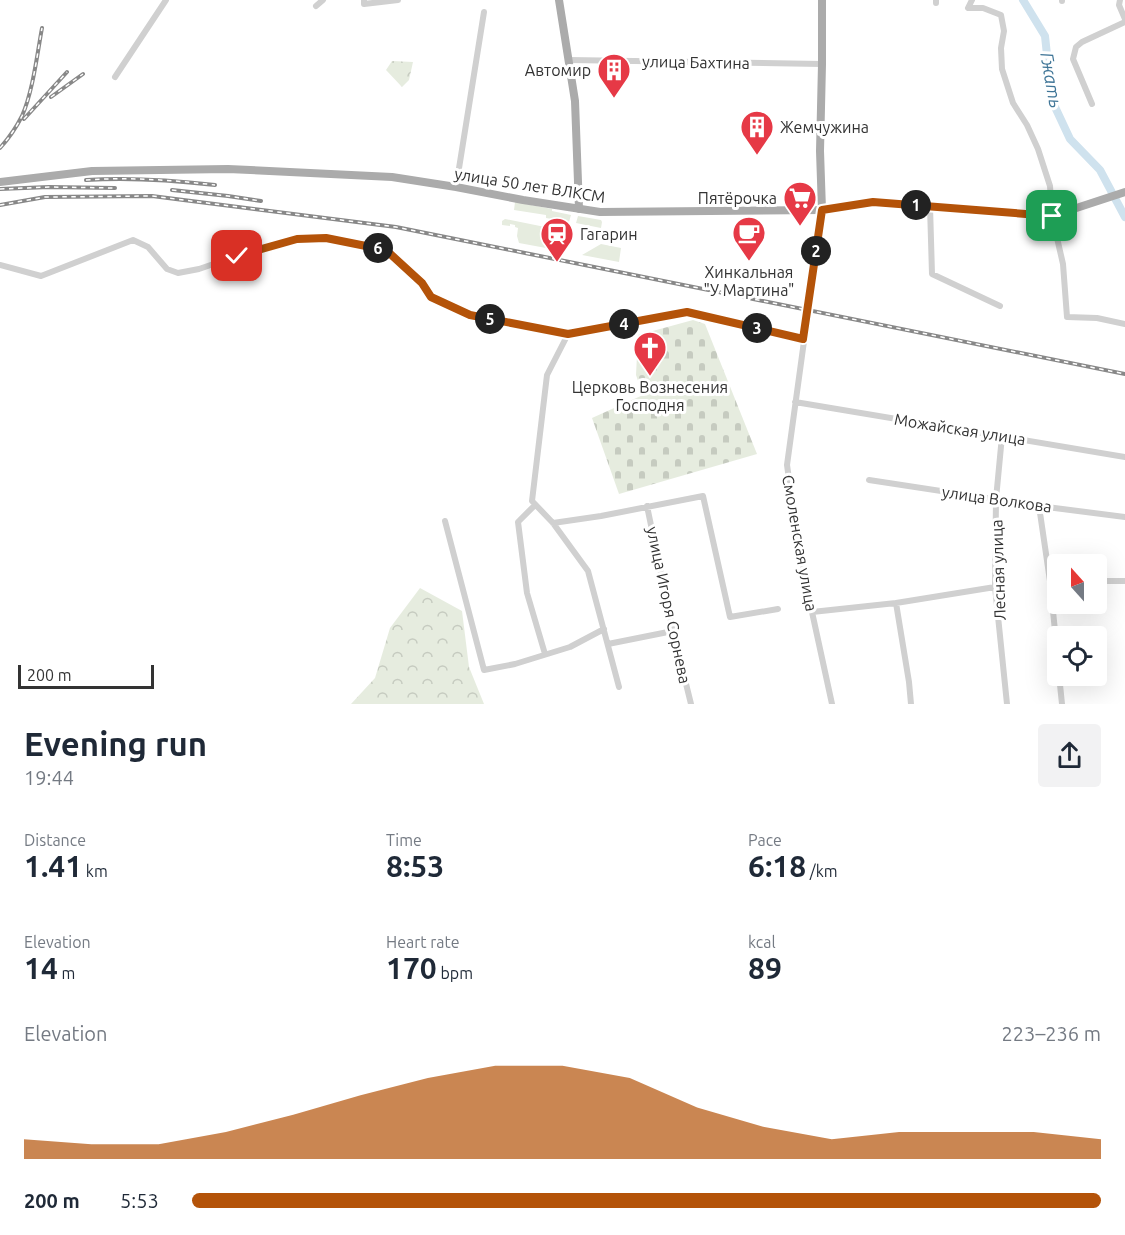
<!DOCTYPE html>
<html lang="en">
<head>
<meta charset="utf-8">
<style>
  body { margin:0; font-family:Ubuntu,sans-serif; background:#f2f2f3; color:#1f2937; height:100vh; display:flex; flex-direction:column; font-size:22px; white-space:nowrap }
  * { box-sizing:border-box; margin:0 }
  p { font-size:20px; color:#747a83 }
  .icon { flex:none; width:33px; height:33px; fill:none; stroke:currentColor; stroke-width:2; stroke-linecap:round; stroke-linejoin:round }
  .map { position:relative; height:704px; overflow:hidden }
  .panel { display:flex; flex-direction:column; background:#fff; flex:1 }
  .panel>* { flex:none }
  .needle { width:39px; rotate:339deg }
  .tools { position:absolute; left:1047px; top:554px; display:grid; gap:12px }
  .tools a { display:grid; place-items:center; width:60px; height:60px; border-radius:6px; background:#fff; box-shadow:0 6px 24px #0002; font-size:30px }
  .scale { position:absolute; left:18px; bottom:15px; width:136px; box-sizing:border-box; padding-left:6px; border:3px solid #333; border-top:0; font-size:16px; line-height:21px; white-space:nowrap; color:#333; -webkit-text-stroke:4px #fff; paint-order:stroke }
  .pin { position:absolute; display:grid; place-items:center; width:51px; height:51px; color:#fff; margin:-26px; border-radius:12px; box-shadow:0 3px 9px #0006 }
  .km { position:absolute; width:30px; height:30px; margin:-15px; border-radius:50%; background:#222; color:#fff; font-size:16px; line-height:30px; text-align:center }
  .round { display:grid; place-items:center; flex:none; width:63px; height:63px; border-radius:6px; background:#f2f2f3 }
  .overview { display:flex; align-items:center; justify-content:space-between; height:102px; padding:0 24px }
  h1 { font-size:33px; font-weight:700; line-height:45px }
  .stats { display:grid; grid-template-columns:repeat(3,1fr); gap:9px; height:102px; padding:6px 24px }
  .stats div { display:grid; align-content:center }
  .stats b { font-size:30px; font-weight:700 }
  .stats small { font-size:16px; font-weight:400 }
  .stats p { font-size:16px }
  .chart { height:168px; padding:12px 24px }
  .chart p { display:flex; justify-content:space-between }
  .chart svg { width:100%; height:108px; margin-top:6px; fill:#b45309; opacity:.7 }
  ul { padding:0 24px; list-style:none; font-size:20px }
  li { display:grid; grid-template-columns:96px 72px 1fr; align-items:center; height:45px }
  li i { height:15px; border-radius:8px; background:#b45309 }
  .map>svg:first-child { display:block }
  .grass { fill:#e6ecdf }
  .forest { fill:url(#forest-crowns) }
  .cemetery { fill:url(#cemetery-stones) }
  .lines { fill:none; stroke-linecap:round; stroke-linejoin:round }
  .river { stroke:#cfe2ee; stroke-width:8 }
  .minor { stroke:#d0d0d0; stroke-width:6 }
  .major { stroke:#ababab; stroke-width:8 }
  .rail-casing { stroke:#888; stroke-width:4 }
  .rail { stroke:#fff; stroke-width:1.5; stroke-dasharray:4.5; stroke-linecap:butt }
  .route-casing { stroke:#fff; stroke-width:12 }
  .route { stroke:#b45309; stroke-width:8 }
  .labels { text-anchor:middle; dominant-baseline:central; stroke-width:6; stroke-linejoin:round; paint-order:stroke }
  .street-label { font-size:16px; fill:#333; stroke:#fff }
  .poi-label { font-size:16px; fill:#333; stroke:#fff; text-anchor:end }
  .water-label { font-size:18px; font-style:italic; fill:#3f7597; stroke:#fff }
</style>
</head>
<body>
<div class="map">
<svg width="1125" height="704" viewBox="0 0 1125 704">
  <defs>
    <pattern id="forest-crowns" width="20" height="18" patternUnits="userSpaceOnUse" patternTransform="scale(1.5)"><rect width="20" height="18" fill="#e6ecdf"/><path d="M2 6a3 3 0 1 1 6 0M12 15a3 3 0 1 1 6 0" fill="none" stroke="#c6cbc0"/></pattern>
    <pattern id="cemetery-stones" width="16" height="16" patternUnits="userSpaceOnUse" patternTransform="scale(1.5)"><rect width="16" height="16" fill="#e6ecdf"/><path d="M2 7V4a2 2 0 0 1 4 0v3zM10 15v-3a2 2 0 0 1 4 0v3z" fill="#c6cbc0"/></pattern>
  </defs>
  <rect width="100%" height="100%" fill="#fff"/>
  <!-- grass -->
  <path class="grass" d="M515,202L552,209V211L571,215L569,222L546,218V215L514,210Z
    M578,216L601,220L602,222L601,228L576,223Z
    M505,219L550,228L546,248L519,243L517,236L518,228L515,227V225L510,224V226L502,225V221Z
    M601,244L621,248L619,262L582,255Z"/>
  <!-- forest -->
  <path class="forest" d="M392,61L413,62L409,80L402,87L386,70Z
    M420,588L462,611L469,667L484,704H351L375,678L390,628Z"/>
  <!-- cemetery -->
  <path class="cemetery" d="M693,320L705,324L757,454L619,494L592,418L643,395L636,375L638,335Z"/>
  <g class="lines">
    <!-- river -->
    <path class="river" d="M1023,0L1045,36L1050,83L1055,107L1070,139L1100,170L1125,217"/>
    <!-- minor -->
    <path class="minor" d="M364,0V4L398,0
      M936,0V3
      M972,0L968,8H983L1001,15L1004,31L1001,48L1002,69L1013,103L1027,125L1038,149L1050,186L1052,216L1063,264L1067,317L1097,318L1125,324
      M1062,0V1
      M1120,0L1119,5L1125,19
      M316,6L323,0
      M569,60L822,64
      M115,77L166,0
      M1092,104L1073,59L1076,47L1082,42L1125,22
      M456,187L484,12
      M930,206L932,274L1000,306
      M822,210L787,465L796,528L812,612L832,704
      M0,265L41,276L133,240L148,247L167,269L178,273L199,269L237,256L297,239H326L386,250L422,283L431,297L470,315L568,334L687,312L803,339
      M568,334L547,375L532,501L553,523L588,571L619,687
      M795,402L1125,457
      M1002,436L996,499L995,587L1007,704
      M869,480L1039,506L1125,517
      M535,505L518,522L527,593L545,654
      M647,506L673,631L691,704
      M1039,506L1050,581L1058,661
      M445,521L484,670L515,664L570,647L604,629
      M553,523L601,516L703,496L730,617L778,609
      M1096,581H1125
      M896,603L909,682L911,704
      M812,612L896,603L995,587
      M608,644L673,631
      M1059,675L1062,704"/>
    <!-- major -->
    <path class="major" d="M559,0L575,101L579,209
      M822,0V64L820,151L822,210
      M0,182L92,171L228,169L392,177L456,187L523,200L600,212L822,210L873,202L1052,216L1125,192"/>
    <!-- rail casing -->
    <g class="rail-casing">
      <path id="rail" d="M51,97L83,74
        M24,119L67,72
        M0,148C9,138 16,128 22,116C33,91 37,55 42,28
        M86,180C130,177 172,180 215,185
        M0,189L49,187L115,188
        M172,190L228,196L261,201
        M0,205L45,197L152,196L396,227L1125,374"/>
    </g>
    <!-- rail -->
    <use href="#rail" class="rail"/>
  </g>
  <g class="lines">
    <!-- route casing -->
    <g class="route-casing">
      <path id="route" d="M237,256L297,239L326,238L386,250L422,283L431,297L470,315L568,334L687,312L803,339L822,210L873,202L1052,216"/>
    </g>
    <!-- route -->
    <use href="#route" class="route"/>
  </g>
  <!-- icons -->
  <defs>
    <g id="building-pin" transform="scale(1.725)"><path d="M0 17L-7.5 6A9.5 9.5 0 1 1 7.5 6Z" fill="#e63946" stroke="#fff"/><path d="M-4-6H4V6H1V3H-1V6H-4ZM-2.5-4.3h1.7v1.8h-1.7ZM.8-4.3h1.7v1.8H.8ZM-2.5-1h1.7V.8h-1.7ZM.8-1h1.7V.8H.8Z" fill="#fff"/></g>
    <g id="supermarket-pin" transform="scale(1.725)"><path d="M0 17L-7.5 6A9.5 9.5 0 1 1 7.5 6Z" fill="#e63946" stroke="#fff"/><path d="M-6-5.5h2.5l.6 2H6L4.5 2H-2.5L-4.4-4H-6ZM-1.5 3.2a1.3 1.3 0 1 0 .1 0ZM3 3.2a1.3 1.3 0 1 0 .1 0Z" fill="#fff"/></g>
    <g id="cafe-pin" transform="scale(1.725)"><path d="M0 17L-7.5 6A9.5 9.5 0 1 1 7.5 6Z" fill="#e63946" stroke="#fff"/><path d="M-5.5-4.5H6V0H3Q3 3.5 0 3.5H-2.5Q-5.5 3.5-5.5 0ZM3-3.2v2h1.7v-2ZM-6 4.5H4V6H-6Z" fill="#fff"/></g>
    <g id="station-pin" transform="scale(1.725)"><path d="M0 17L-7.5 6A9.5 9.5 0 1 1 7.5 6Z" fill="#e63946" stroke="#fff"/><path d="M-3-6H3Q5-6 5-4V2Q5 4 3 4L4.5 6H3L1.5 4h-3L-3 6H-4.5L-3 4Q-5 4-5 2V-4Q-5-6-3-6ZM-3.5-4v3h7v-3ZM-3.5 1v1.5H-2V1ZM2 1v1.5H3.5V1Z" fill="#fff"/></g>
    <g id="church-pin" transform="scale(1.725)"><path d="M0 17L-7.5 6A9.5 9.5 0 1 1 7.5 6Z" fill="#e63946" stroke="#fff"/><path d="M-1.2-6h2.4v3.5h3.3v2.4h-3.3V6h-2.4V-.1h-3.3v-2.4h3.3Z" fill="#fff"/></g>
  </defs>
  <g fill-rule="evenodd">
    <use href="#building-pin" x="614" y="70"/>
    <use href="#building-pin" x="757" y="127"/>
    <use href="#supermarket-pin" x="800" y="198"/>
    <use href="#cafe-pin" x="749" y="233"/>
    <use href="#station-pin" x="557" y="234"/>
    <use href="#church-pin" x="650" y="348"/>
  </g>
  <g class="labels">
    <!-- street labels -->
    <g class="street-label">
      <text transform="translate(696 62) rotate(1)">улица Бахтина</text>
      <text transform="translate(530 185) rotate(9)">улица 50 лет ВЛКСМ</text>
      <text transform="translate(960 429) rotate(9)">Можайская улица</text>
      <text transform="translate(997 499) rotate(8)">улица Волкова</text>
      <text transform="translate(800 543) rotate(80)">Смоленская улица</text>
      <text transform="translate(998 570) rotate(-92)">Лесная улица</text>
      <text transform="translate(669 605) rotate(78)">улица Игоря Сорнева</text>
    </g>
    <!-- poi labels -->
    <g class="poi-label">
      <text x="591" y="70">Автомир</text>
      <text x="780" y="127" text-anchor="start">Жемчужина</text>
      <text x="777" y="198">Пятёрочка</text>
      <text x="580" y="234" text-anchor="start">Гагарин</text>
      <text x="749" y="272" text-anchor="middle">Хинкальная<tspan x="749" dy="18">"У Мартина"</tspan></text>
      <text x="650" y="387" text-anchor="middle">Церковь Вознесения<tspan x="650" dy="18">Господня</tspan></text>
    </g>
    <!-- water labels -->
    <g class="water-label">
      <text transform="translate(1052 80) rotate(80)">Гжать</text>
    </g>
  </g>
</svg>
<div class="tools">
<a><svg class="needle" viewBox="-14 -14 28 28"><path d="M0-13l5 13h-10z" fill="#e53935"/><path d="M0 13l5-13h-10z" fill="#747a83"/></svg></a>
<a><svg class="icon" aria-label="locate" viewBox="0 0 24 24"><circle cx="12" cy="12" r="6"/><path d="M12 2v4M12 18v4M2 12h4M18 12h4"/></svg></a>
</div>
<div class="scale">200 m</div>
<div class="pin" style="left:1052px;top:216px;background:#1e9e55"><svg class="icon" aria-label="arrive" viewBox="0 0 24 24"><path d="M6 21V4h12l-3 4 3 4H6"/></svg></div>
<div class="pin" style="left:237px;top:256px;background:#d93025"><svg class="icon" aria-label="check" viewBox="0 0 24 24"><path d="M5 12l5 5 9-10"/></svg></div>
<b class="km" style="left:916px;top:205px">1</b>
<b class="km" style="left:816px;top:251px">2</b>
<b class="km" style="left:757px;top:328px">3</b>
<b class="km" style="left:624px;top:324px">4</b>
<b class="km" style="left:490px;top:319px">5</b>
<b class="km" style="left:378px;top:248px">6</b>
</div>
<section class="panel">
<div class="overview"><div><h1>Evening run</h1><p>19:44</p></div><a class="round"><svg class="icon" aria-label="share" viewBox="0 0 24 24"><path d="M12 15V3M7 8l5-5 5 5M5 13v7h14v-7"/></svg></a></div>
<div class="stats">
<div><p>Distance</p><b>1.41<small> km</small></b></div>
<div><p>Time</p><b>8:53</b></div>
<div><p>Pace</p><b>6:18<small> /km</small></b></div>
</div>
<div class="stats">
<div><p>Elevation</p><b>14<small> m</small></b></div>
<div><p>Heart rate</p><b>170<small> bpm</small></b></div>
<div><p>kcal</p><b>89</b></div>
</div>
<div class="chart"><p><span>Elevation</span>223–236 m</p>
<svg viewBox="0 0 160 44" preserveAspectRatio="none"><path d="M0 44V36L10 38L20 38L30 33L40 26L50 18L60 11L70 6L80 6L90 11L100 23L110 31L120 36L130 33L140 33L150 33L160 36V44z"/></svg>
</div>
<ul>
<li><b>200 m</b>5:53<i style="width:100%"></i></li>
</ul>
</section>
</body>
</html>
